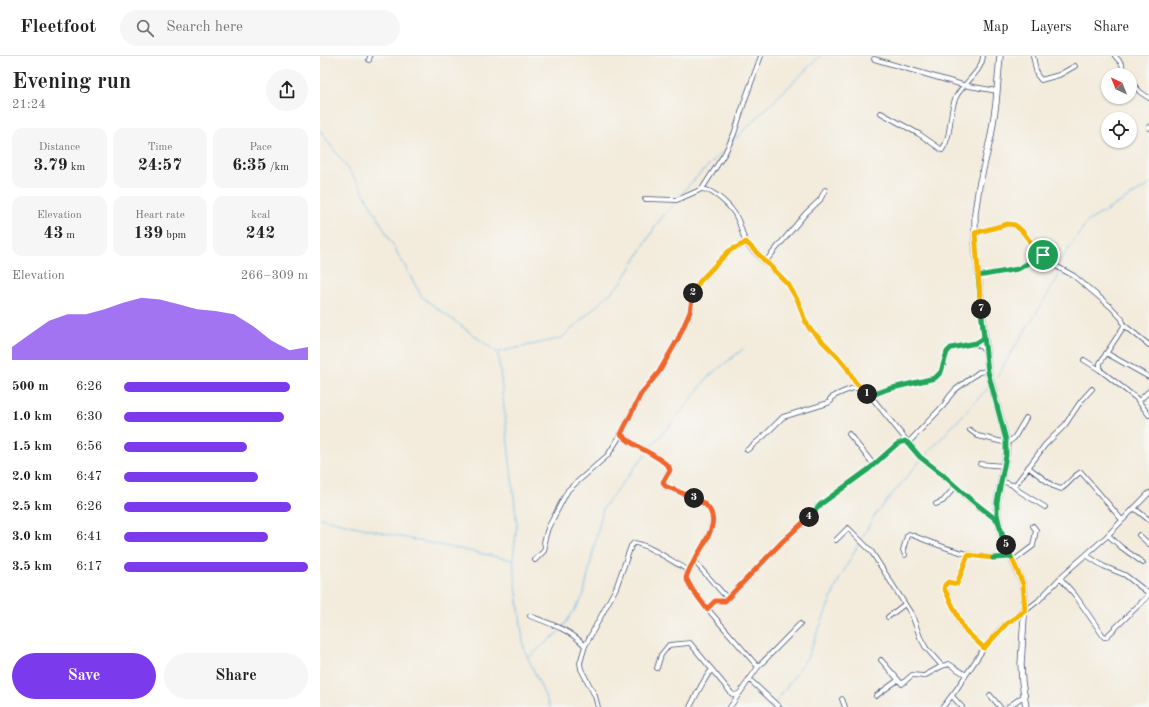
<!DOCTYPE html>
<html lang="en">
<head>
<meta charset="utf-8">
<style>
  body { margin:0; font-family:"Old Standard TT",serif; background:#f6f6f6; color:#222; height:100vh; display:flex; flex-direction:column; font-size:15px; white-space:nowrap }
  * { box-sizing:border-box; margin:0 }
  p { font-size:13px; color:#767676 }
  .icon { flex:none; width:22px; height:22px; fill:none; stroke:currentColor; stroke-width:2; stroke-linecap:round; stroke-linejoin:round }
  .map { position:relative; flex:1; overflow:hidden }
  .side { display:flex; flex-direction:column; background:#fff; width:320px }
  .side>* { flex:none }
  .needle { width:26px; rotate:317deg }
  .controls { position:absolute; left:781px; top:12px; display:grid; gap:8px }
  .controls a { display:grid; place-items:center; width:36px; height:36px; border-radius:50%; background:#fff; box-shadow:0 1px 3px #0004; font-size:20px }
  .pin { position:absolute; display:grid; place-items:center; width:34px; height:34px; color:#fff; margin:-17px; border:2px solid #fff; border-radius:50%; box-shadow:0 1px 4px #0007 }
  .km { position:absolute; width:20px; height:20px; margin:-10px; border-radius:50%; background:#222; color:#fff; font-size:11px; line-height:20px; text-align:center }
  .round { display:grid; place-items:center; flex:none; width:42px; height:42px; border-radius:21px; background:#f6f6f6 }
  .headline { display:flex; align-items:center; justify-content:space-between; height:68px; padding:0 12px }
  h1 { font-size:22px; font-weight:700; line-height:30px }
  .metrics { display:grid; grid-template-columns:repeat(3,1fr); gap:6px; height:68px; padding:4px 12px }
  .metrics div { display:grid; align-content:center; border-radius:10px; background:#f6f6f6; text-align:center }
  .metrics b { font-size:17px; font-weight:700 }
  .metrics small { font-size:11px; font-weight:400 }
  .metrics p { font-size:11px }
  .chart { height:112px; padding:8px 12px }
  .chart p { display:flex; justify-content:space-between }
  .chart svg { width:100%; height:72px; margin-top:4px; fill:#7c3aed; opacity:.7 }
  .cta { display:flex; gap:8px; margin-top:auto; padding:8px 12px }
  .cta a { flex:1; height:46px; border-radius:24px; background:#7c3aed; color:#fff; font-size:16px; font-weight:700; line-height:46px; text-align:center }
  .cta a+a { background:#f6f6f6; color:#222 }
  ul { padding:0 12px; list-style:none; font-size:13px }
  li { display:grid; grid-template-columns:64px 48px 1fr; align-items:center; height:30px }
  li i { height:10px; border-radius:5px; background:#7c3aed }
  header { display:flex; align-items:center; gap:24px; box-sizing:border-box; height:56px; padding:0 20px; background:#fff; border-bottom:1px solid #e0e0e0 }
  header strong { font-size:19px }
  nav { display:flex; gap:22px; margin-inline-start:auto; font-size:14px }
  .search { width:280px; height:36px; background:#f6f6f6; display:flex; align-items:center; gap:10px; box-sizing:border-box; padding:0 14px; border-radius:22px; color:#767676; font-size:15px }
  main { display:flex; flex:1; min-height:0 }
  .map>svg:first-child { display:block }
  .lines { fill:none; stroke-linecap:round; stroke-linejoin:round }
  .stream { stroke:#74bcec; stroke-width:1 }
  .minor-casing { stroke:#3b4b71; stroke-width:5.5 }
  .major-casing { stroke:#3b4b71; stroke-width:7 }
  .minor { stroke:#fff; stroke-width:4 }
  .major { stroke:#fff; stroke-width:5.5 }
  .split-1-casing { stroke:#fff; stroke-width:8 }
  .split-2-casing { stroke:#fff; stroke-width:8 }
  .split-3-casing { stroke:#fff; stroke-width:8 }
  .split-4-casing { stroke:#fff; stroke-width:8 }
  .split-5-casing { stroke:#fff; stroke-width:8 }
  .split-6-casing { stroke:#fff; stroke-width:8 }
  .split-7-casing { stroke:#fff; stroke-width:8 }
  .split-8-casing { stroke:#fff; stroke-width:8 }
  .split-1 { stroke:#22a559; stroke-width:5 }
  .split-2 { stroke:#f5b400; stroke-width:5 }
  .split-3 { stroke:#f0652b; stroke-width:5 }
  .split-4 { stroke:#f0652b; stroke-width:5 }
  .split-5 { stroke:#22a559; stroke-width:5 }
  .split-6 { stroke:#f5b400; stroke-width:5 }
  .split-7 { stroke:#22a559; stroke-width:5 }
  .split-8 { stroke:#f5b400; stroke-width:5 }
</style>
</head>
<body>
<header>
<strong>Fleetfoot</strong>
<div class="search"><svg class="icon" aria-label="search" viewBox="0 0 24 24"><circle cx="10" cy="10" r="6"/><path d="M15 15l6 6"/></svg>Search here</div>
<nav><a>Map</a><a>Layers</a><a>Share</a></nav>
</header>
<main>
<section class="side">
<div class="headline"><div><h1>Evening run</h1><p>21:24</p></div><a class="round"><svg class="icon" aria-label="share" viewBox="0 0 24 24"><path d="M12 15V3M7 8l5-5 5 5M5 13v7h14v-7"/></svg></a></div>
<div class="metrics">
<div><p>Distance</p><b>3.79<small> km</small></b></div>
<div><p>Time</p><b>24:57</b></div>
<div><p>Pace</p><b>6:35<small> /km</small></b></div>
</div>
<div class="metrics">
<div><p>Elevation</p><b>43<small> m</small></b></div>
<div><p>Heart rate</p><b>139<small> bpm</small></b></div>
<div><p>kcal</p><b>242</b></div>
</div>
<div class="chart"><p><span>Elevation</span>266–309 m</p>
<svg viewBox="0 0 160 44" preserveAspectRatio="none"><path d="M0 44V36L10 28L20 20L30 16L40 16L50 13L60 9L70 6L80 7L90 10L100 13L110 14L120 16L130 23L140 32L150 38L160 36V44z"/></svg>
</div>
<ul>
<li><b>500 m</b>6:26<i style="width:90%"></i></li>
<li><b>1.0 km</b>6:30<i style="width:87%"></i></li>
<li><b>1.5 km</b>6:56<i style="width:67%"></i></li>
<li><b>2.0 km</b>6:47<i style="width:73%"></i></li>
<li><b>2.5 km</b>6:26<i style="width:91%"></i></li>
<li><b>3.0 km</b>6:41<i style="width:78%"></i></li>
<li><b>3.5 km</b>6:17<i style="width:100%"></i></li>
</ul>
<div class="cta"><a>Save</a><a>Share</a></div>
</section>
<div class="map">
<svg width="829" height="651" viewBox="0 0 829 651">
  <rect width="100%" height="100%" fill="#f6f6f2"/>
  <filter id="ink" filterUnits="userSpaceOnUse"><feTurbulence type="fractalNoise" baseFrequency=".025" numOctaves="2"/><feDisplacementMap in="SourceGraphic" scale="8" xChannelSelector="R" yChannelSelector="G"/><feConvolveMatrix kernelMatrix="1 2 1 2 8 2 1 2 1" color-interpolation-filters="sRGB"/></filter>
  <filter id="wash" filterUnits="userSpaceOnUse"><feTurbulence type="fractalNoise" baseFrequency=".012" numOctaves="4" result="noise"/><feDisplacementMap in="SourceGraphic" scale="16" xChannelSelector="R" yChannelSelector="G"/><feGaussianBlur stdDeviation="0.9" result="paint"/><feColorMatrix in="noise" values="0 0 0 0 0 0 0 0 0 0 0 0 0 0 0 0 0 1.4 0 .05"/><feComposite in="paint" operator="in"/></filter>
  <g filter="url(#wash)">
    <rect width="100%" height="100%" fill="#f3ebdb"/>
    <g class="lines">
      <!-- stream -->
      <path class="stream" d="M0,74L40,130L102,241L178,297L197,468L193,504L204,593L230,651
        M412,86L500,0
        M359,141L368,130L404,94
        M737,210L767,166L829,129
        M179,296L242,282L302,226L338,166L356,145
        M674,325L739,220L737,213
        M328,394L361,356L388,321L423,293
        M603,402L669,331
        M0,462L90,483L193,504
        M542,482L555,459L601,404
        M243,571L263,541L283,452L326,397
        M209,601L240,575
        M456,646L487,602L518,526L539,487"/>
    </g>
  </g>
  <g filter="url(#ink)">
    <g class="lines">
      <!-- minor casing -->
      <g class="minor-casing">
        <path id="minor" d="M713,0L717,19L721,24L739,19L755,10
          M795,0L802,8L804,19
          M554,3L643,29L677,35
          M49,4L50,0
          M810,28L815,30L820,36L829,42
          M561,57L599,78L622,94C633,78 628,57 636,41C643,27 662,16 663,0
          M829,71V72
          M382,133L405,97L414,78L426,41L441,0
          M325,143L357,144L382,133C394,134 412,151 417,162C422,171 422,182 428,190L468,228L478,245L484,262L489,272L518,301L527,312L535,326L553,343L600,401L623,419L649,443L678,465
          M655,177L688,168L692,169L698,171L715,191L734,209L754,220L791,251L802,263L804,270L780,307V314
          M445,206L486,157L500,144L505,134
          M658,220L698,213L723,199
          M804,269L829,289
          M656,287L666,295
          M786,297L829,321
          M764,304L780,314L816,342L829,359
          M550,340L568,333L615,322L621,316L627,296L631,292L656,287L664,282
          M819,345L829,335
          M650,374L658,380L687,387L694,382L706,362
          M301,378C314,393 336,396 349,411V414L343,426L345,431C396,449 405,454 375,504C372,510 365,516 367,523C369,532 377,539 382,546C400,568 419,589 438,611
          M529,378L554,409
          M427,394L444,380L463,361L508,347L511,345L510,343C515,339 534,330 540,332
          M660,408L685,410
          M708,411L733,430L741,433C749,428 753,420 761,416L802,464
          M682,425L692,429L696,428L725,389L745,369L761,345L772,333
          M692,429L699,435L725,451
          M616,448L623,445L635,431
          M814,452L829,464
          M788,479L801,491L823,507
          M819,479L829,488
          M516,484L528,472L551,495L592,559L600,581L606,592L622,610L629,608L646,619
          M585,499L583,494L587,480L589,478C623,491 655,505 691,501
          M648,499L637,528L628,526L625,529V532L643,573L664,592
          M215,504L224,495L225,491L224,486L228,472L248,434L288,399L303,375L304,371L321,338L339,316L358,283L370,256L373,235L380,225L409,195C415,192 420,191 425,186
          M374,505L407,542
          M693,505L713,490L716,474L713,470
          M740,522L755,539L784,581H786L827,541L828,538L827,536L805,519L783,510L766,499
          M387,553L395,545H405L463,485L490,461L497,451L549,413L577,388L583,385L588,387L624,349L629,341L635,334L659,316L668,315
          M210,560C229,567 251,574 265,590L260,607L261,613L275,640L278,651
          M568,561L585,548
          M265,590L296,532L311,490L314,487C326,487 356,508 368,514
          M561,604L582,628L592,619L604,620L622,610
          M337,612L341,599L349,589L370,587L412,638L415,639L418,638
          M429,623L459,651
          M670,639L680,651
          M556,640L578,624
          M632,640L642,651
          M522,643L525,651
          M370,651C373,645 388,616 392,614
          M410,651L438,611L480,568
          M623,651L636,634L664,592L680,573L687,567L705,555L718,545L744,518L786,481L829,437
          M688,651L705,639"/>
      </g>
      <!-- major casing -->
      <g class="major-casing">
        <path id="major" d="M680,0L676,47L671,80L659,130L655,157V186L668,315L687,387L686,399L677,446V458L682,481L703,528L705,546L701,608L702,626L706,651"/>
      </g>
      <!-- minor -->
      <use href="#minor" class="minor"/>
      <!-- major -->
      <use href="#major" class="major"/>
    </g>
  </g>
  <g class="lines" filter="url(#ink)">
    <!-- split-1 casing -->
    <g class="split-1-casing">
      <path id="split-1" d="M547,338L550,340L568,333L615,322L621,316L627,296L631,292L656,287L664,282L658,220L698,213L723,199"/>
    </g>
    <!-- split-2 casing -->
    <g class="split-2-casing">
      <path id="split-2" d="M373,237L380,225L409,195C415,191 420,191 426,186L468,228L478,245L484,262L489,272L518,301L527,312L535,326L547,338"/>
    </g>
    <!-- split-3 casing -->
    <g class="split-3-casing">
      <path id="split-3" d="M373,237L370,256L358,283L339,316L321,338L301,378C313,392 335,396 349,411L350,414L343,426L345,430L374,442"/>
    </g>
    <!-- split-4 casing -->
    <g class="split-4-casing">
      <path id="split-4" d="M374,442C417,460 373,496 366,522L372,533L387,553L395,545H405L463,485L489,461"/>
    </g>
    <!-- split-5 casing -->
    <g class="split-5-casing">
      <path id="split-5" d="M489,461L501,448L549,413L577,388L585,385L588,387L600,401L623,419L650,443L678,465L686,489"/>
    </g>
    <!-- split-6 casing -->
    <g class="split-6-casing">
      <path id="split-6" d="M673,502L648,499L637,528L628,526L625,529L624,532L644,573L664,592L687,567L705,555L703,528L686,489"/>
    </g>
    <!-- split-7 casing -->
    <g class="split-7-casing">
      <path id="split-7" d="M661,253L668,316L686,384V400L677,446V458L682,481L691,501L673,502"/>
    </g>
    <!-- split-8 casing -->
    <g class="split-8-casing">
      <path id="split-8" d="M661,253L655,177L688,168L695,169L702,175L712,188L723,199"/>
    </g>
    <!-- split-1 -->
    <use href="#split-1" class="split-1"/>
    <!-- split-2 -->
    <use href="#split-2" class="split-2"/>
    <!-- split-3 -->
    <use href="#split-3" class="split-3"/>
    <!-- split-4 -->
    <use href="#split-4" class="split-4"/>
    <!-- split-5 -->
    <use href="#split-5" class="split-5"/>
    <!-- split-6 -->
    <use href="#split-6" class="split-6"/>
    <!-- split-7 -->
    <use href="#split-7" class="split-7"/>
    <!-- split-8 -->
    <use href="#split-8" class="split-8"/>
  </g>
</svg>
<div class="controls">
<a><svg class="needle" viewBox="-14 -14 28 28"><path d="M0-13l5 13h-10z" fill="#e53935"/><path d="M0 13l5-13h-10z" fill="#767676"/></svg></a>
<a><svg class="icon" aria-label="locate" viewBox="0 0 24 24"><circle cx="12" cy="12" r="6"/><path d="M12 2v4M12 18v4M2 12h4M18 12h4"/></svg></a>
</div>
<div class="pin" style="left:723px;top:199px;background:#1e9e55"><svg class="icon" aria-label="arrive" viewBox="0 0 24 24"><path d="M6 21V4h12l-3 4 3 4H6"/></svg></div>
<b class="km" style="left:547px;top:338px">1</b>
<b class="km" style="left:373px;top:237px">2</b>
<b class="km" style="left:374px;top:442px">3</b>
<b class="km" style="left:489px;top:461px">4</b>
<b class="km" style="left:686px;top:489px">5</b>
<b class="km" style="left:661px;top:253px">7</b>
</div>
</main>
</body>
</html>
